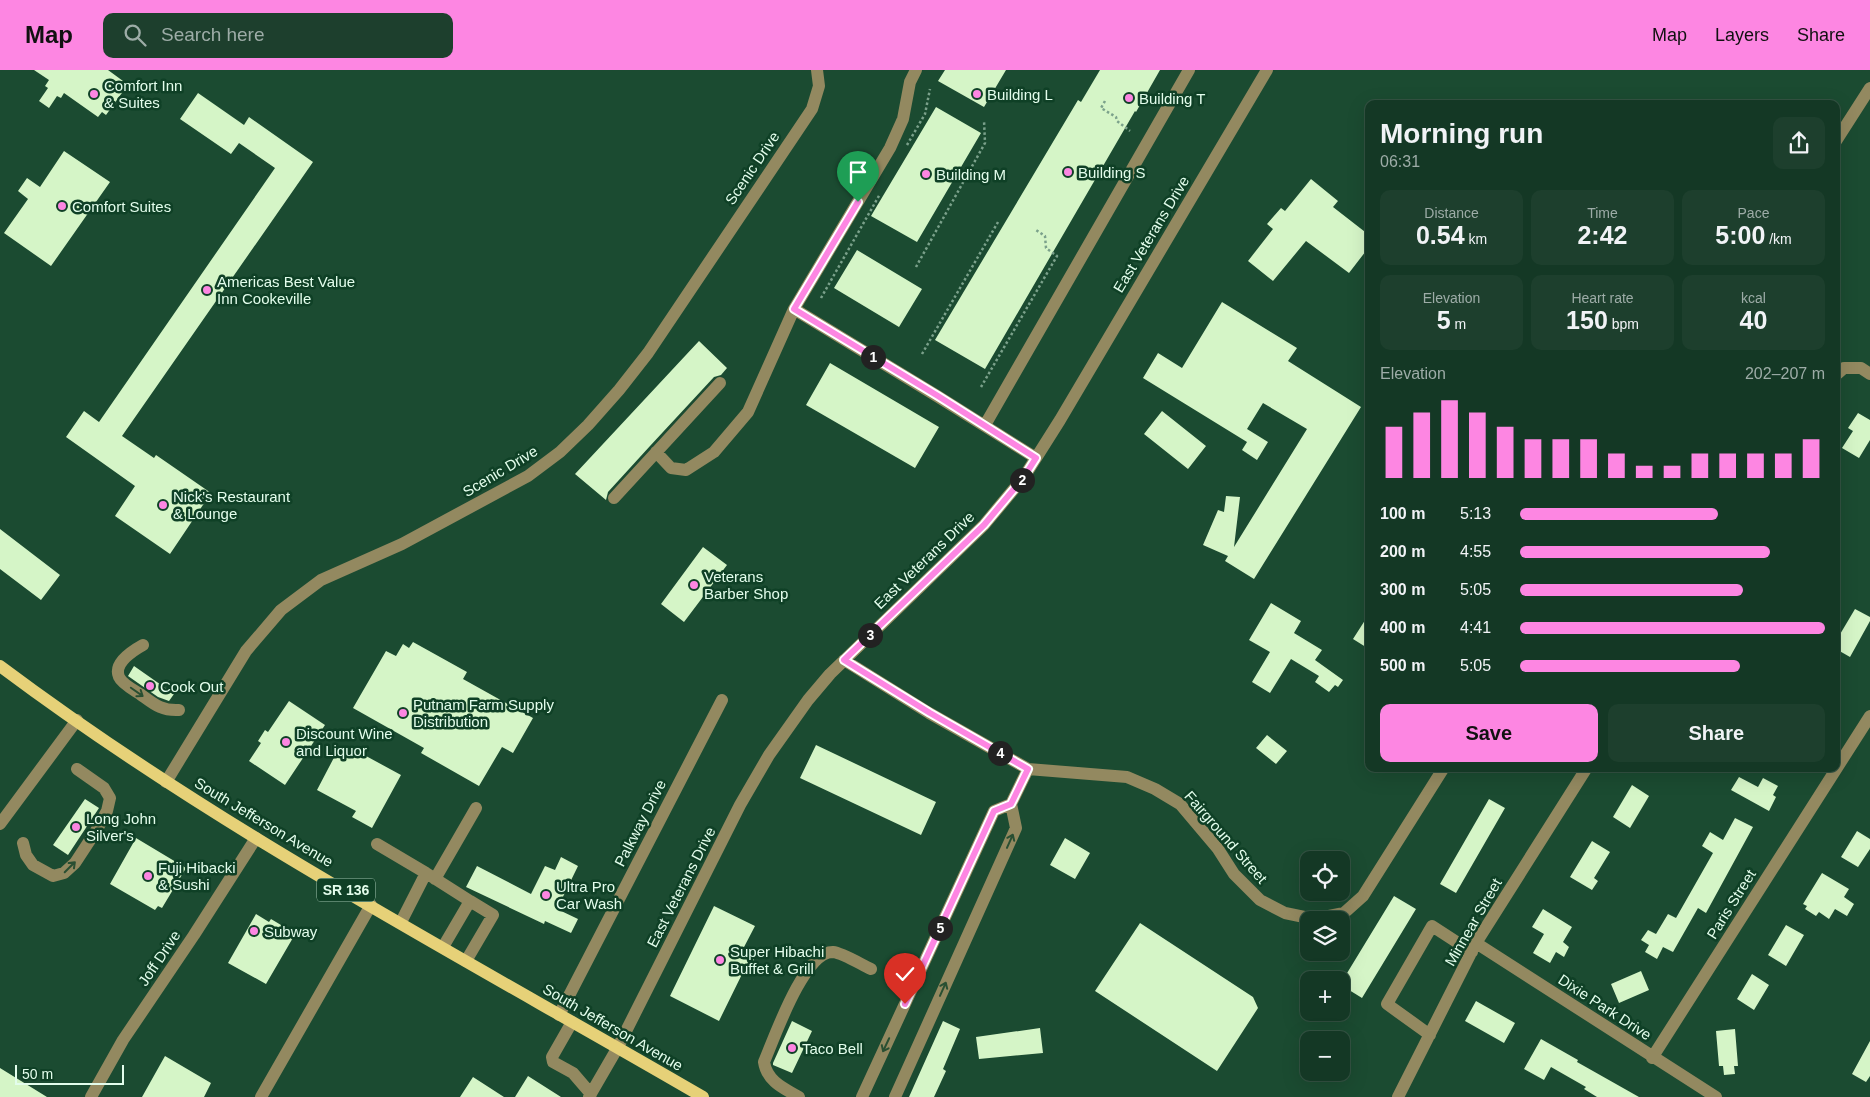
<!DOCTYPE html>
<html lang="en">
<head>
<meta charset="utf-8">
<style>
  body { margin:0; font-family:Arial,sans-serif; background:#1d3f2d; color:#f1f3f6; height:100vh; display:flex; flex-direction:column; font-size:19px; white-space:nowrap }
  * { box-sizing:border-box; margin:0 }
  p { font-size:16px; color:#9daca7 }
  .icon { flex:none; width:28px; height:28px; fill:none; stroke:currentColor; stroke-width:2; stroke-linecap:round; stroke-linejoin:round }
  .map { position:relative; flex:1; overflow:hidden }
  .side { position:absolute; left:1365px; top:30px; width:475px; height:672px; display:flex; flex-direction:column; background:#143825; border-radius:10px; box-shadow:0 5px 20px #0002,0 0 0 1px #335242 }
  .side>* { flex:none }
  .fabs { position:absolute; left:1300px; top:781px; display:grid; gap:10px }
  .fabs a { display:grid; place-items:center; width:50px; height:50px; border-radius:10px; background:#143825; box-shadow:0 5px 20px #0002,0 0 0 1px #335242; font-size:25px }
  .scale { position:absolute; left:15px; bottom:12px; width:109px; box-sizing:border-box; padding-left:5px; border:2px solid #e3fdec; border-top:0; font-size:14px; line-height:18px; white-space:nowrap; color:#e3fdec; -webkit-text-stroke:4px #0f4026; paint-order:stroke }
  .pin { position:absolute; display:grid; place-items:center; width:42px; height:42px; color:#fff; margin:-51px -21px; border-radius:50% 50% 50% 0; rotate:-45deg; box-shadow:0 0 5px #0007 }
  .pin .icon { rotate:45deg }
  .km { position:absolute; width:25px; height:25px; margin:-12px; border-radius:50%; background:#222; color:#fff; font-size:14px; line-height:25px; text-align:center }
  .round { display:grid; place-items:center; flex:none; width:52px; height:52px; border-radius:10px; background:#1d3f2d }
  .head { display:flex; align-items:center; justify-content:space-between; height:85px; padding:0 15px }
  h1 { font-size:28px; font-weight:800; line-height:38px }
  .figures { display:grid; grid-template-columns:repeat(3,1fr); gap:8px; height:85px; padding:5px 15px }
  .figures div { display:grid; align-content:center; border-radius:10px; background:#1d3f2d; text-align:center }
  .figures b { font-size:25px; font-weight:800 }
  .figures small { font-size:14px; font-weight:400 }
  .figures p { font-size:14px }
  .chart { height:140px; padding:10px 15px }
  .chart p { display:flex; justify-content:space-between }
  .chart svg { width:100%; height:90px; margin-top:5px; stroke:#fd86e2; stroke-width:6 }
  .action { display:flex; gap:10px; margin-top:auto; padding:10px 15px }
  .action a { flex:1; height:58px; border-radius:10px; background:#fd86e2; color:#111; font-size:20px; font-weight:800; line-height:58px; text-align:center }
  .action a+a { background:#1d3f2d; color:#f1f3f6 }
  ul { padding:0 15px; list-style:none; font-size:16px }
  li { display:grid; grid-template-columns:80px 60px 1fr; align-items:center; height:38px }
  li i { height:12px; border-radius:6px; background:#fd86e2 }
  header { display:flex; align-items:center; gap:30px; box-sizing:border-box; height:70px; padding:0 25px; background:#fd86e2; color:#111 }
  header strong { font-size:24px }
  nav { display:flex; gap:28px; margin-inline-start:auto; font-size:18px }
  .search { width:350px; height:45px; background:#1d3f2d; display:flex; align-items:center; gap:12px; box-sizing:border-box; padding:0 18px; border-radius:10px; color:#9daca7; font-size:19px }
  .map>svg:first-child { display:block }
  .building { fill:#d5f5c7 }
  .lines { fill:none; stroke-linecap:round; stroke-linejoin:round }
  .path { stroke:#7ba18b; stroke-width:2.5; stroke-dasharray:2.5 2.5; stroke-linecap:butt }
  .minor { stroke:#938960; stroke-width:12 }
  .major { stroke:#e6d178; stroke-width:12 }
  .oneway { stroke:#294f32 }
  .route-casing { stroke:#fff; stroke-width:10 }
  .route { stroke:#fd86e2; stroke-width:6 }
  .poi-dot { fill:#fd86e2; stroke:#0f4026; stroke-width:2 }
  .labels { text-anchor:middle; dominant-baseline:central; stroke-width:5; stroke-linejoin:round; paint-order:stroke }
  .shield { fill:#0f4026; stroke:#a3c4b1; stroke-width:1 }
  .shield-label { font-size:14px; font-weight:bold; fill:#e3fdec }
  .poi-label { font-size:15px; fill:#e3fdec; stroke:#0f4026; text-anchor:start }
  .street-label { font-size:15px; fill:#e3fdec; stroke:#0f4026 }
</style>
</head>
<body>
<header>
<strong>Map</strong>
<div class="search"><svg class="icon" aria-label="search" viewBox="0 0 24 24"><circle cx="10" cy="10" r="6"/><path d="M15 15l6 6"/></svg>Search here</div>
<nav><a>Map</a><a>Layers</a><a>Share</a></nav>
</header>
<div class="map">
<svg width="1870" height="1027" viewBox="0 0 1870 1027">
  <rect width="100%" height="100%" fill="#1b4b31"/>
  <!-- building -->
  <path class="building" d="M34,0H108L123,11L119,16L124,20L106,45L102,42L98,47L64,23L61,28L57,26L49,38L39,31L48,18L45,16L49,10Z
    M945,0H1006L984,37L938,11Z
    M1100,0H1160L1136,42L1135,41L985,299L935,270L1078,30L1081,32Z
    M198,23L244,55L249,47L313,92L122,366L154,388L156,385L211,423L170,484L115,446L135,416L66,367L84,341L99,352L275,98L239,73L231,84L180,49Z
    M936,37L981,63L917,172L871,146Z
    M64,81L110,112L51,196L4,163L28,129L18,121L27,108L40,117Z
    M1311,109L1338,131L1333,137L1369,165V177L1349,203L1306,171L1273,211L1248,191L1273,159L1267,154L1281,138L1285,141Z
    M857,180L922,219L899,257L834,218Z
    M1222,232L1297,278L1288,291L1361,337L1254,509L1225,491L1228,486L1203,475L1218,440L1224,442L1226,426L1240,427L1234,477L1307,359L1263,333L1247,359L1268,372L1257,390L1242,380L1247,372L1143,308L1158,283L1182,298Z
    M699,271L727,298L721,305L714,307L650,376L608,422L606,430L575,404Z
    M830,293L939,357L915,398L806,335Z
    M1162,341L1206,376L1188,399L1144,364Z
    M1858,343L1870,350V370L1859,388L1842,378L1853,361L1848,358Z
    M0,459L60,505L41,530L0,499Z
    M703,477L727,495L684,552L661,534Z
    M1271,533L1301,551L1294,563L1322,580L1315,590L1343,610L1338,617L1335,615L1329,622L1315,612L1319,606L1291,589L1270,623L1252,612L1270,582L1249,570Z
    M1855,539L1870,547V551L1850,587L1836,579V571Z
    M1369,544V579L1353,569Z
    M413,572L467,602L463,609L533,648L513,683L502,677L479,716L421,683L424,678L353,638L386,581L396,586L403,574L409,578Z
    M134,596L174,624L169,631L158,627L128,606Z
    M289,631L325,655L285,715L249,691L261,673L258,671L265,660L268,662Z
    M1267,665L1287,681L1276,694L1256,678Z
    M816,675L936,732L921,765L800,708Z
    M339,678L352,685L355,680L401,705L372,758L352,747L356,741L317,720Z
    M1739,707L1758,717L1763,708L1778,716L1773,725L1776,727L1769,741L1731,720Z
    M1632,715L1649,726L1630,758L1613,747Z
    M85,729L99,738L68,785L53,775Z
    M1489,729L1505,738L1456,823L1440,814Z
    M1735,748L1753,757L1706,843L1698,838L1673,882L1663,877L1657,889L1645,882L1649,875L1641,870L1648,860L1656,864L1668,844L1676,848L1713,783L1702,776L1710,762L1723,770Z
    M1857,761L1870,769V779L1858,797L1841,787Z
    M136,768L186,798L162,838L158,836L155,840L110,814Z
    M1065,768L1090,783L1075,809L1050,795Z
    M1592,771L1610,782L1594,808L1598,811L1592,820L1570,807Z
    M561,787L578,796L557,839L578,849L571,863L545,851L544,854L466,817L477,796L531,824L545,796L555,800Z
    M1822,803L1849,819L1844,827L1854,834L1847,846L1835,839L1829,849L1819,842L1816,846L1805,839L1807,836L1803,834Z
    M1394,826L1416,839L1362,928L1341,915V913Z
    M714,836L755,856L743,879L756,886L750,896L747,894L719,951L670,926Z
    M1543,839L1572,857L1563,872L1569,877L1564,887L1556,882L1550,893L1533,883L1544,864L1532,857Z
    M256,844L269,852L271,849L291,861L290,864L294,866L266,914L228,893Z
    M1140,853L1253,927L1258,938L1217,1001L1095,921Z
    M1786,855L1804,865L1786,896L1768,885Z
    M1641,901L1649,920L1619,933L1611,914Z
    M1752,904L1769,915L1754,940L1737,929Z
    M1476,931L1515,953L1504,973L1465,951Z
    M792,951L812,961L792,1003L773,995V993Z
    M943,951L960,959L943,999L946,1001L934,1027H909Z
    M1040,958L1043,983L979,989L976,967Z
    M1735,959L1738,996H1734L1735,1004L1724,1005L1723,996H1719L1716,961Z
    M1541,969L1578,990L1577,992L1639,1027H1597L1584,1019L1586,1017L1551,997L1544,1010L1524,999Z
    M1870,971V1006L1866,1012L1852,1004Z
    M165,986L211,1013L204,1027H142Z
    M0,998L47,1027H0Z
    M528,1006L561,1027H515Z
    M473,1007L504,1027H460Z"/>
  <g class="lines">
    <!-- path -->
    <path class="path" d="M1105,31L1101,38L1116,47L1117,51L1130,61
      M907,75L925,44L930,19
      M916,197L985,73L984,50
      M821,228L880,124
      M922,284L998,152
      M981,317L1057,186L1046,178L1045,166L1036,160"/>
    <!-- minor -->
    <path class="minor" d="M1836,71L1870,18
      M794,239L937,326L1036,388
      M1836,305L1844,298H1861L1870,304
      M985,355L1189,0
      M656,382L671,398L686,400L714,382L748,342L794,239L890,78L903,49L910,12L916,0
      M614,428L720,313
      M143,575C134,580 113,593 119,607C122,614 134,620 140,624C154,634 161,641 179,640
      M844,590L929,643L1028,699L1127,707L1155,719L1180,734L1218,779L1234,804L1260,830L1285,843L1314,849L1344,843L1363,826L1443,699
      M166,712L246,581L281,540L321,510L402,474L528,406L560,382L588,355L619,320L648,283L812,39L819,16L817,0
      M0,754L77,650
      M23,773L26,785L33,795L53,806L64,803L75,793L96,761L107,741L110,728L104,718L77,699
      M377,774L426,803
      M435,809L476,738
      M401,852L426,803L470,831
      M1476,873L1716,1027
      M443,877L470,831L493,845L466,891
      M559,945L722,630
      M572,952L552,987L553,992L573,1003L591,1024
      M1430,965L1387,934L1432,856L1472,882
      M1652,988L1870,646
      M91,1027L123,970L194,865L256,768
      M261,1027L371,835
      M589,1027L618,977L740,735L769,685L808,630L830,604L984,455L1024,407L1060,350L1267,0
      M799,1027C783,1018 767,1011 764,992C774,969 804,881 833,882C843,883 862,895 871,899
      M862,1027L994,741L1011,734
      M895,1027L1016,758L1011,734L1028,699
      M1398,1027L1476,873L1586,699"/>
    <!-- major -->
    <path class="major" d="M0,596C220,761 466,889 703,1027"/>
  </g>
  <!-- one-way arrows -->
  <defs><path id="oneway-shaft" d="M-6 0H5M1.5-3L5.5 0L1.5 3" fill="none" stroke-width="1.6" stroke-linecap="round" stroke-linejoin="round" transform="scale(1.25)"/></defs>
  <g class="oneway">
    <use href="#oneway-shaft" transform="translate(137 622) rotate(35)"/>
    <use href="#oneway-shaft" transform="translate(1010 771) rotate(-66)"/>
    <use href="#oneway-shaft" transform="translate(70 797) rotate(-45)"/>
    <use href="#oneway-shaft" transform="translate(943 919) rotate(-66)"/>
    <use href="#oneway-shaft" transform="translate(886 975) rotate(115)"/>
  </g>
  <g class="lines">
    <!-- route casing -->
    <g class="route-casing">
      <path id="route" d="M858,132L794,239L938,326L1036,388L1024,407L984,455L844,590L930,643L1028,699L1011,734L994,741L905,934"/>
    </g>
    <!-- route -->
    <use href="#route" class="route"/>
  </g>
  <!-- markers -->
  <g class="poi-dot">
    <circle cx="94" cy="24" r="5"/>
    <circle cx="977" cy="24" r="5"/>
    <circle cx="1129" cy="28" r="5"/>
    <circle cx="1068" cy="102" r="5"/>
    <circle cx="926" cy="104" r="5"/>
    <circle cx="62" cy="136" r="5"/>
    <circle cx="207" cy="220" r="5"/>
    <circle cx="163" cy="435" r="5"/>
    <circle cx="694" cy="515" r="5"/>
    <circle cx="150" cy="616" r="5"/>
    <circle cx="403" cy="643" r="5"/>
    <circle cx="286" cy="672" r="5"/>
    <circle cx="76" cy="757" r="5"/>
    <circle cx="148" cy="806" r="5"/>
    <circle cx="546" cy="825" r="5"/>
    <circle cx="254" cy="861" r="5"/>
    <circle cx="720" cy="890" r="5"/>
    <circle cx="792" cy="978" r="5"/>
  </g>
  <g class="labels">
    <!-- shield labels -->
    <rect class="shield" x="317" y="808.5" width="58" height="23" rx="4"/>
    <g class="shield-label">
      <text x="346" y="820">SR 136</text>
    </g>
    <!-- poi labels -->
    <g class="poi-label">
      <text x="104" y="15">Comfort Inn<tspan x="104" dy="17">&amp; Suites</tspan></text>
      <text x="987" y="24">Building L</text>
      <text x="1139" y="28">Building T</text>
      <text x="1078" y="102">Building S</text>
      <text x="936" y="104">Building M</text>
      <text x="72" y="136">Comfort Suites</text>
      <text x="217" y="211">Americas Best Value<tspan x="217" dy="17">Inn Cookeville</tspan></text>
      <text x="173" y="426">Nick's Restaurant<tspan x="173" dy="17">&amp; Lounge</tspan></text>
      <text x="704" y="506">Veterans<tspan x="704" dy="17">Barber Shop</tspan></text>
      <text x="160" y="616">Cook Out</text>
      <text x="413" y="634">Putnam Farm Supply<tspan x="413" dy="17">Distribution</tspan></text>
      <text x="296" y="663">Discount Wine<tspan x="296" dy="17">and Liquor</tspan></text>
      <text x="86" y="748">Long John<tspan x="86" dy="17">Silver's</tspan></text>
      <text x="158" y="797">Fuji Hibacki<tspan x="158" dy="17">&amp; Sushi</tspan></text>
      <text x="556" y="816">Ultra Pro<tspan x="556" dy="17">Car Wash</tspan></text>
      <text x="264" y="861">Subway</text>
      <text x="730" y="881">Super Hibachi<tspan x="730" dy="17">Buffet &amp; Grill</tspan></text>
      <text x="802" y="978">Taco Bell</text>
    </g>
    <!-- street labels -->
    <g class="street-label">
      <text transform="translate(752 98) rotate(-56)">Scenic Drive</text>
      <text transform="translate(1151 164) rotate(-59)">East Veterans Drive</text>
      <text transform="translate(500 401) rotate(-31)">Scenic Drive</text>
      <text transform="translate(924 490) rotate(-44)">East Veterans Drive</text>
      <text transform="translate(264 752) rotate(31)">South Jefferson Avenue</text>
      <text transform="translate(640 753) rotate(-63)">Palkway Drive</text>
      <text transform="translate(1226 767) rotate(49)">Fairground Street</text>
      <text transform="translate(681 817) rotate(-63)">East Veterans Drive</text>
      <text transform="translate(1731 834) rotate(-58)">Paris Street</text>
      <text transform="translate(1473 852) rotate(-60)">Minnear Street</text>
      <text transform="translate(159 888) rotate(-56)">Joff Drive</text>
      <text transform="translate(1605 937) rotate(33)">Dixie Park Drive</text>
      <text transform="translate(613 957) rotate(30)">South Jefferson Avenue</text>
    </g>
  </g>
</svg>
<div class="fabs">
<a><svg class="icon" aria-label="locate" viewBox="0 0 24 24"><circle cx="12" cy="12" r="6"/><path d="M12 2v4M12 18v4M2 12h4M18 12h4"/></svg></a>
<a><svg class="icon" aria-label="layers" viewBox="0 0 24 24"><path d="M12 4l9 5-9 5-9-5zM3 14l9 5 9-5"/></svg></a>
<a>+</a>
<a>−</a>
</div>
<div class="scale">50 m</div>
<div class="pin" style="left:858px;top:132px;background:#1e9e55"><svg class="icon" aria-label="arrive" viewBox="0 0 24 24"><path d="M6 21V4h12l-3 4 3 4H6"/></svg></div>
<div class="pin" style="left:905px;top:934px;background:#d93025"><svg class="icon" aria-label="check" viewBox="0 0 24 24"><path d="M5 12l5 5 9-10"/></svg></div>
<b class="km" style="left:873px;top:287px">1</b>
<b class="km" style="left:1022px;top:410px">2</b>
<b class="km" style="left:870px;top:565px">3</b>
<b class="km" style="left:1000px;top:683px">4</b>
<b class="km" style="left:940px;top:858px">5</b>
<section class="side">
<div class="head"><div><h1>Morning run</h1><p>06:31</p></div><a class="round"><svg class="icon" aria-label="share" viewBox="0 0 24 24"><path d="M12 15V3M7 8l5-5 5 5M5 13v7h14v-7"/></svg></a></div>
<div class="figures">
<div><p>Distance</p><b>0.54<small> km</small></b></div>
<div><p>Time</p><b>2:42</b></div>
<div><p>Pace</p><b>5:00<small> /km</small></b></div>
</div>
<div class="figures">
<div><p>Elevation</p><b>5<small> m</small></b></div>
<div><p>Heart rate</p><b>150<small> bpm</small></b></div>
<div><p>kcal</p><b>40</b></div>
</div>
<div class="chart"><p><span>Elevation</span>202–207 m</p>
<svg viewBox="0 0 160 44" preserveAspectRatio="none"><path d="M5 44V19M15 44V12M25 44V6M35 44V12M45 44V19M55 44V25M65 44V25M75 44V25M85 44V32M95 44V38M105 44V38M115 44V32M125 44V32M135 44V32M145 44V32M155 44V25"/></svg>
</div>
<ul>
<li><b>100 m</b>5:13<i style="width:65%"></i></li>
<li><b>200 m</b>4:55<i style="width:82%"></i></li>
<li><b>300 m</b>5:05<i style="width:73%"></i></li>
<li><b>400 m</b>4:41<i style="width:100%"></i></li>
<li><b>500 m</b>5:05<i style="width:72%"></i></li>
</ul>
<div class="action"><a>Save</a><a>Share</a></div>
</section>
</div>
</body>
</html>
